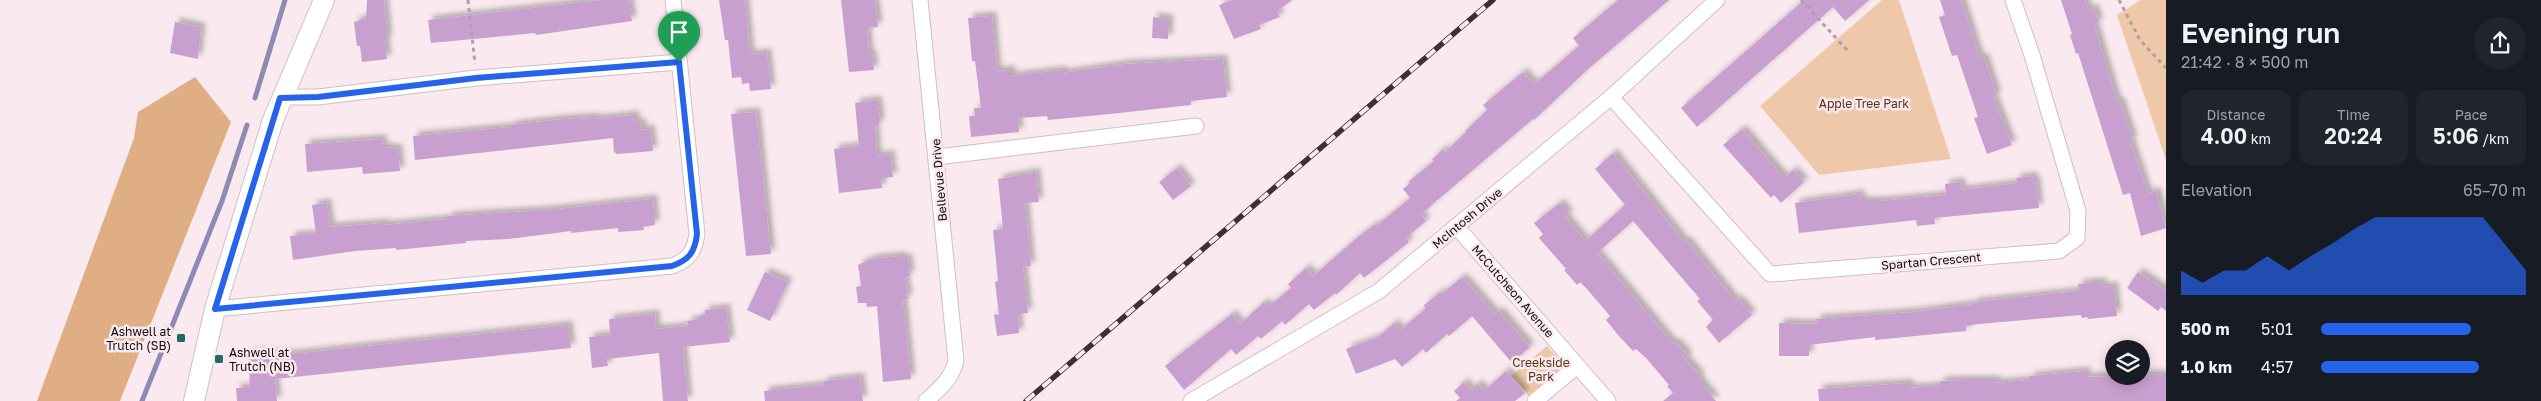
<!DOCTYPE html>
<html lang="en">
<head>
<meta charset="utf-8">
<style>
  body { margin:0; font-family:"Golos Text",sans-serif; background:#20242c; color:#f1f3f6; height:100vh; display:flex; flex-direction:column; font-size:19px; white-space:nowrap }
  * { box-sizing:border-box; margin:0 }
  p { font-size:16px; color:#9ea1a6 }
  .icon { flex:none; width:28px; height:28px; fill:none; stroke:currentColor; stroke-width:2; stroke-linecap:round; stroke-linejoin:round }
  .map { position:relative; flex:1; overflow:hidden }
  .panel { display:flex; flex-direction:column; background:#171b24; width:375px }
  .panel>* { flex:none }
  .tools { position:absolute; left:2105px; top:340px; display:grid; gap:10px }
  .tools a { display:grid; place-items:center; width:45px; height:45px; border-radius:50%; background:#171b24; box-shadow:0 2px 12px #0003; font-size:25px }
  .pin { position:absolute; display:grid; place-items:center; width:42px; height:42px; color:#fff; margin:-51px -21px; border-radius:50% 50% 50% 0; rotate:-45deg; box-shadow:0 0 5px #0007 }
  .pin .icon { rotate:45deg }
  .round { display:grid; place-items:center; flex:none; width:52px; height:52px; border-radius:26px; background:#20242c }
  .summary { display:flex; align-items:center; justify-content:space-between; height:85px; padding:0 15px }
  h1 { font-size:28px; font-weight:600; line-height:38px }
  .figures { display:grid; grid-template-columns:repeat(3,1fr); gap:8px; height:85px; padding:5px 15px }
  .figures div { display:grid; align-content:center; border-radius:12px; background:#20242c; text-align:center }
  .figures b { font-size:21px; font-weight:600 }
  .figures small { font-size:14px; font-weight:400 }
  .figures p { font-size:14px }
  .chart { height:140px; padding:10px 15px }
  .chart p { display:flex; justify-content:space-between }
  .chart svg { width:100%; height:90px; margin-top:5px; fill:#2563eb; opacity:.7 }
  ul { padding:0 15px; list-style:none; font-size:16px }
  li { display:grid; grid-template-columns:80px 60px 1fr; align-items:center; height:38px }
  li i { height:12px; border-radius:6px; background:#2563eb }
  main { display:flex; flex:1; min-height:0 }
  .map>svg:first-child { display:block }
  .green { fill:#eec8a9 }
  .forest { fill:#e0ae84 }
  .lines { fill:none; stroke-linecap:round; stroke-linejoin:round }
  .stream { stroke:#8d8ab3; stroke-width:5 }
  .building { fill:#c8a0d0; filter:url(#shadow) }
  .street-casing { stroke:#cfbec4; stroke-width:17 }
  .secondary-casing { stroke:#cfbec4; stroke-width:22 }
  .path { stroke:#aca0a4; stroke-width:3; stroke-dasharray:4 4; stroke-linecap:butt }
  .street { stroke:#fff; stroke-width:15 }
  .secondary { stroke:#fff; stroke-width:20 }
  .rail-casing { stroke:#393234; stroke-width:5.5 }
  .rail { stroke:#faeaf0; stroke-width:4; stroke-dasharray:11; stroke-linecap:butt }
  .route-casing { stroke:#fff; stroke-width:10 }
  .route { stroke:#2563eb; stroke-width:6 }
  .poi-dot { fill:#206a63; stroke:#faeaf0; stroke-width:2 }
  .labels { text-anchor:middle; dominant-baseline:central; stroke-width:5; stroke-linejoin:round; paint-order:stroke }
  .park-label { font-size:12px; fill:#563414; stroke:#faeaf0 }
  .street-label { font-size:12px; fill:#100b0d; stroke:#faeaf0 }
  .poi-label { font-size:12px; fill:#100b0d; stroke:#faeaf0; text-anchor:end }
</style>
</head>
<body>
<main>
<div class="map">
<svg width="2166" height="401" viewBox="0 0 2166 401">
  <defs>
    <filter id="shadow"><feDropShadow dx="4.5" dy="-4.5" stdDeviation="2.5" flood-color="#0004"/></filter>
  </defs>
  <rect width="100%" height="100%" fill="#faeaf0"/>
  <!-- green -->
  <path class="green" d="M1882,0H1899L1951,159L1819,175L1760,106Z
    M2141,0H2166V160L2117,15Z
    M1547,346C1550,350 1555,354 1558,358C1567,373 1539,389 1530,397L1511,376Z"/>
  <!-- forest -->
  <path class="forest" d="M195,77L231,122L120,401H37L134,138L138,112Z"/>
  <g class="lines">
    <!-- stream -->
    <path class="stream" d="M255,98L285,0
      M142,401L222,201L247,125"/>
  </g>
  <!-- building -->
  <path class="building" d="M367,0H384L388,39L385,40L387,59L362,62L360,46H357L354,22L366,18Z
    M603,0H629L632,21L536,35L535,33L431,43L428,20Z
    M719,0H745L750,54L767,53L771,89L750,91L749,83L742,84L741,77L732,78L728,40H725Z
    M841,0H875L878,27L867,28L869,55L872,54L874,70L849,72Z
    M1232,0H1292L1277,11L1280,17L1259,25L1261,29L1234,39L1219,5Z
    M1618,0H1669L1587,70L1534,120L1533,119L1434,203L1421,215L1426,221L1406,238L1409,242L1393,255L1364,278L1360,273L1336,295L1335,293L1314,310L1309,304L1285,325L1282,321L1261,339L1258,336L1236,355L1231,349L1184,390L1165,366L1232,314L1240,324L1264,302L1268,307L1291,288L1288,284L1306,268L1313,276L1358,237L1375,224L1376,226L1410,198L1403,189L1410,183L1408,182L1434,161L1432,159L1443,149L1445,152L1466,132L1465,131L1487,110L1483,105L1523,72L1534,84L1579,46L1573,38Z
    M1804,0H1869L1845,21L1833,7L1697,127L1681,108Z
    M1940,0H1961L1980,59L1984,57L1997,96L1993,97L2012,145L1987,154L1974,118L1978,117L1957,55L1952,56L1939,17L1945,15Z
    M2061,0H2085L2088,10L2094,8L2099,23L2094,24L2117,102L2120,101L2133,140L2130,141L2148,194L2156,191L2166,228L2141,236L2130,193L2123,195L2078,53L2076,54L2070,35L2072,34Z
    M992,16L997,71L1011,70V76L1063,70V73L1125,64L1223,59L1227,97L1191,101V105L1110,114L1048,120L1047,116L1018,118L1019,132L971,137L969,116H975L974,108H981L975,61H972L968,18Z
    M1153,17L1169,19L1168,39L1152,38Z
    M175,22L201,27L198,59L170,53Z
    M877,100L880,118L879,125H875L877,156L890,154L893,177L881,178L882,188L839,193L834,149L859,146L855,103Z
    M756,112L771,254L746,256L731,114Z
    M635,115V123L641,122L642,130L650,129L653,151L617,154L614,152L613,138L415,160L413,136L511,127V125L553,120L595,117V119Z
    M1742,129L1784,178L1793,170L1804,182L1781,203L1774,195L1771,198L1723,145Z
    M382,139L383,147L398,149L400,171L363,174L362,167L307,172L305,144Z
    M1613,153L1684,242L1686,240L1735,301L1738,299L1752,315L1719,343L1706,327L1713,320L1697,301L1700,299L1633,221L1597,253L1673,344L1676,342L1688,356L1685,359L1701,377L1698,379L1716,401H1663L1673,393L1667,386L1669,385L1646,358L1636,349L1633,351L1618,335L1606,320L1610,316L1587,289L1580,282L1577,285L1564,270L1566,269L1539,238L1543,234L1534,223L1560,203L1569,214L1565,217L1585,241L1625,205L1595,169Z
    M1177,168L1191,186L1173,200L1159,182Z
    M1036,172L1039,202L1025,203L1031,266L1023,267L1028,313L1018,314L1019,333L997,336L994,314L999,315L995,282L998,281L993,230L1003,229L998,179Z
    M2033,176L2034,181H2036L2039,208L1934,218L1935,224L1917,226L1916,220L1799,233L1795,203L1860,194L1861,201H1880L1946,195L1945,184L1960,182L1962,190L2017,183L2016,178Z
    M653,199L655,225L643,227L644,230L618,232V228L571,233V231L509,239L466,241V243L396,250V248L355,251L293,260L290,236L316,234L312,205L327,203L330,227L384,223V225L448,219V216L548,210Z
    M902,256L903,259L908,258L910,276L905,277L908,299L903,300L911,379L883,382L877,306L867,307L866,303H858L856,287L861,286L858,265L871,259Z
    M765,272L788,282L770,321L747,310Z
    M2138,272L2166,291V311L2161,307L2158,311L2127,288Z
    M1462,277L1495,314L1499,311L1530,347L1512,363L1472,316L1449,336L1447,334L1426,353L1423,349L1402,367L1395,359L1356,374L1346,349L1378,337L1394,323L1400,330L1425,309L1424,305L1440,292L1442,294Z
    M2097,282L2103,283V287L2114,286L2117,316L2088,319L2087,317L2082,318L2081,315L1979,324L1966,326V331L1875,340V337L1809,345V356H1779V323L1817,324L1816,319L1913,312L1974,304L1973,302L2079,291L2078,284Z
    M726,308L730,342L683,347L688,401H663L659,353L607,359L608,366L592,368L589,337L610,335L609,319L655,314L656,329L688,326L687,321L700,319V315L705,314V310Z
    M568,325L571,348L275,379L277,401H237L236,388L250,387L248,354L272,352L273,356Z
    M1506,371L1525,393L1515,401H1456L1460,398L1454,391L1464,382L1470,390L1478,384L1484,391Z
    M2086,371V377L2166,374V401H1819L1818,389L1909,383V388L1940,386V381L1969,380H1996V383L2030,380V376Z
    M860,377L863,401H765L764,391L824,385L823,381Z"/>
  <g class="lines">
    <!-- street casing -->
    <g class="street-casing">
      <path id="street" d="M920,0L956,361C951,380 940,388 926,401
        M281,97H318L476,78L679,62
        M1611,97L1770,274L2059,251L2077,238L2078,211L2032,55L2013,0
        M937,157L1196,126
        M1456,226L1608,401
        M215,309L672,266C689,260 694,252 697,234L673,0
        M1191,401L1379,291L1611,97L1717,0
        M1535,401L1577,366"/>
    </g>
    <!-- secondary casing -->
    <g class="secondary-casing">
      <path id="secondary" d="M194,401L215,309L273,120L324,0"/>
    </g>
    <!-- path -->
    <path class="path" d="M468,0L475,64
      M1801,0L1847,50
      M2119,0L2140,40L2166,68"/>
    <!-- street -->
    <use href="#street" class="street"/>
    <!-- secondary -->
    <use href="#secondary" class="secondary"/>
    <!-- rail casing -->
    <g class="rail-casing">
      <path id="rail" d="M1026,401L1493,0"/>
    </g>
    <!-- rail -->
    <use href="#rail" class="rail"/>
  </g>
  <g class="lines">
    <!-- route casing -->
    <g class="route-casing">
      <path id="route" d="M679,62L697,234C695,252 689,260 672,266L215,309L280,98L318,97L476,78Z"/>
    </g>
    <!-- route -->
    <use href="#route" class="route"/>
  </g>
  <!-- markers -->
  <g class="poi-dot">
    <rect x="176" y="333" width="10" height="10" rx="2.5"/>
    <rect x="214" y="354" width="10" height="10" rx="2.5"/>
  </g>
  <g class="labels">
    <!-- park labels -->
    <g class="park-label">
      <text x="1864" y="103">Apple Tree Park</text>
      <text x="1541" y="362">Creekside<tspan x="1541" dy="14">Park</tspan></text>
    </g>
    <!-- street labels -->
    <g class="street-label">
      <text transform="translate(939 180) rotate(-95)">Bellevue Drive</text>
      <text transform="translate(1467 218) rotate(-40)">McIntosh Drive</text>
      <text transform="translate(1931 261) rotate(-5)">Spartan Crescent</text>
      <text transform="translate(1513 291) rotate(49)">McCutcheon Avenue</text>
    </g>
    <!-- poi labels -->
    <g class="poi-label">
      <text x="171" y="331">Ashwell at<tspan x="171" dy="14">Trutch (SB)</tspan></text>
      <text x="229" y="352" text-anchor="start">Ashwell at<tspan x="229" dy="14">Trutch (NB)</tspan></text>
    </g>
  </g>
</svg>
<div class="tools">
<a><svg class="icon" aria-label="layers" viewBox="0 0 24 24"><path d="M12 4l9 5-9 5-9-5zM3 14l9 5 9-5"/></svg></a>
</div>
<div class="pin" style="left:679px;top:62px;background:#1e9e55"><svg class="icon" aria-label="arrive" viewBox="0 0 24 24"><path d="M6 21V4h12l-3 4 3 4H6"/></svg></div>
</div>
<section class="panel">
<div class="summary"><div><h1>Evening run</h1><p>21:42 · 8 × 500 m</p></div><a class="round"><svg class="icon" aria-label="share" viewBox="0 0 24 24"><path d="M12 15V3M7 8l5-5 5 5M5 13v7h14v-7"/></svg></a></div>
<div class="figures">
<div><p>Distance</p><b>4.00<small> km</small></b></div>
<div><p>Time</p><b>20:24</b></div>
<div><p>Pace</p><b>5:06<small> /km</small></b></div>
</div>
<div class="chart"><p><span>Elevation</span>65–70 m</p>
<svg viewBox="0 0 160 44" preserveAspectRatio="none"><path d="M0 44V32L10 38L20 32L30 32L40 25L50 32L60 25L70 19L80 12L90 6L100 6L110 6L120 6L130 6L140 6L150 19L160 32V44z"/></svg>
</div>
<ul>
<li><b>500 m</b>5:01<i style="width:73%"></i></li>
<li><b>1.0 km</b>4:57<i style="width:77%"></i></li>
</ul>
</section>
</main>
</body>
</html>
